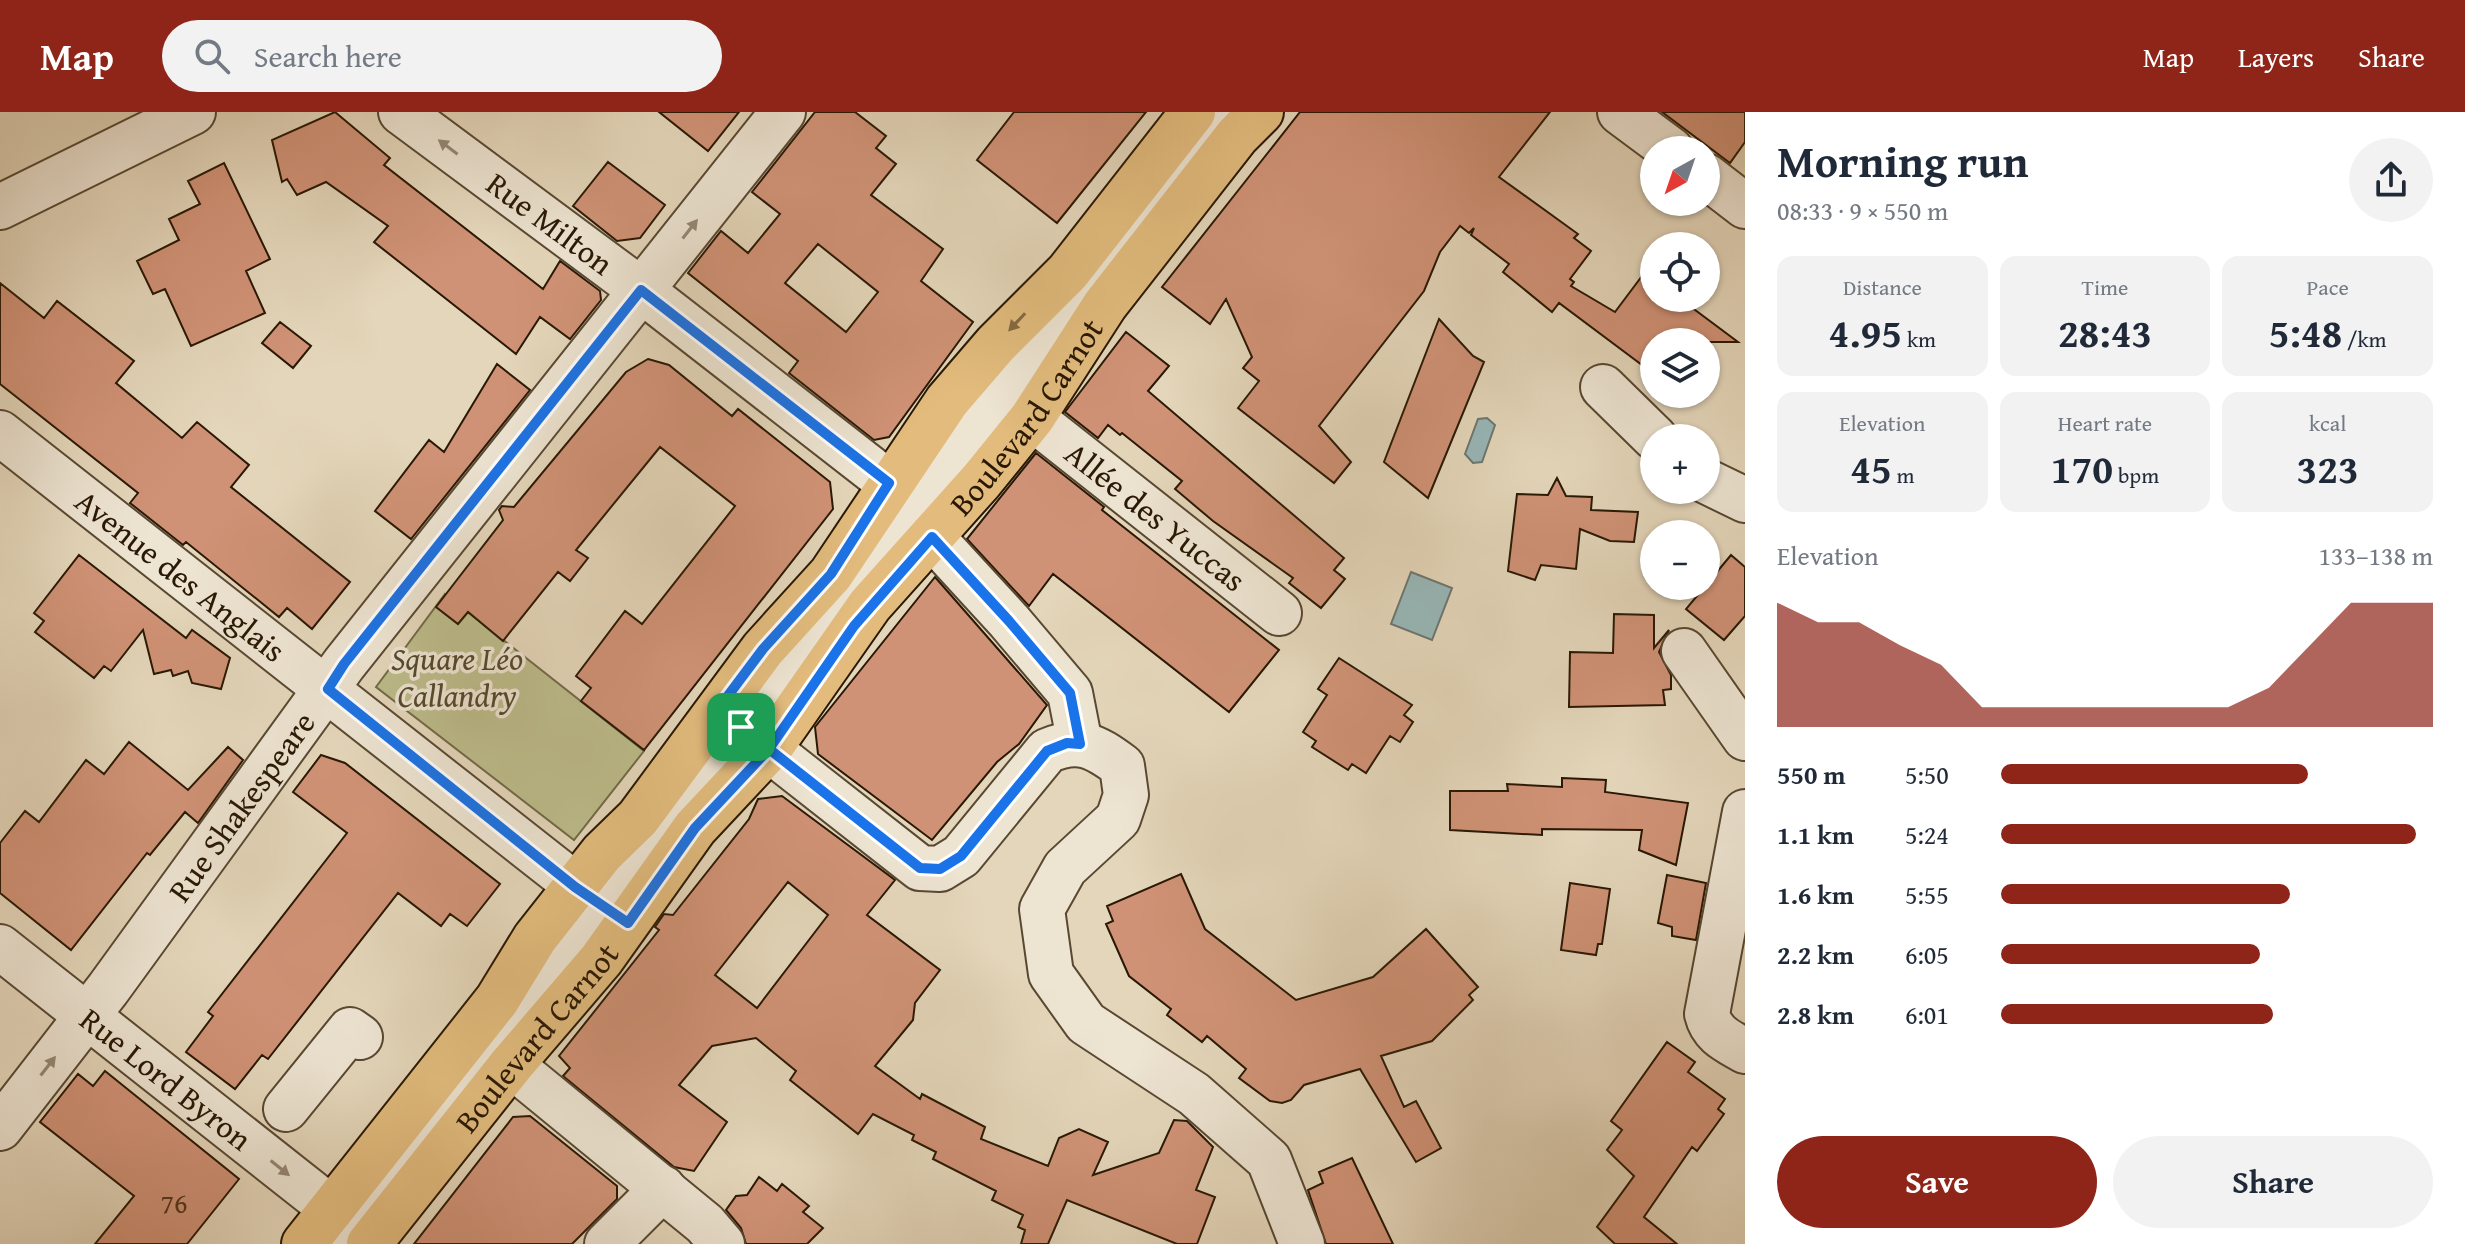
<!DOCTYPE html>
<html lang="en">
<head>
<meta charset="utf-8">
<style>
  body { margin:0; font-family:"Gentium Book Plus",serif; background:#f2f2f3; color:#1f2937; height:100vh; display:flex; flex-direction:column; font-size:30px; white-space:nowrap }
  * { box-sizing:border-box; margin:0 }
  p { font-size:26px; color:#747a83 }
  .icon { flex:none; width:44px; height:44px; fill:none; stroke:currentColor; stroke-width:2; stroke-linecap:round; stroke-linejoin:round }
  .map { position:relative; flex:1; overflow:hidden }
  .details { display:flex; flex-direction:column; background:#fff; width:720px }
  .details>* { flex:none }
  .needle { width:52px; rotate:220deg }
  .tools { position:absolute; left:1640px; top:24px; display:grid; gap:16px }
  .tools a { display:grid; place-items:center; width:80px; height:80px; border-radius:50%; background:#fff; box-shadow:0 2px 6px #0004; font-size:40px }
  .pin { position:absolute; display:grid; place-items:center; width:68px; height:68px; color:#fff; margin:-34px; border-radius:16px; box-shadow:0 4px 12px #0006 }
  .round { display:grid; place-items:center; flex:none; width:84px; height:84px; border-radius:42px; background:#f2f2f3 }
  .head { display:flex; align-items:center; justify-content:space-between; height:136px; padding:0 32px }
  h1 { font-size:44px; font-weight:600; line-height:60px }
  .stats { display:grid; grid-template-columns:repeat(3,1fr); gap:12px; height:136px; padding:8px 32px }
  .stats div { display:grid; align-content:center; border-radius:16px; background:#f2f2f3; text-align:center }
  .stats b { font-size:40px; font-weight:600 }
  .stats small { font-size:22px; font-weight:400 }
  .stats p { font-size:22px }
  .chart { height:224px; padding:16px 32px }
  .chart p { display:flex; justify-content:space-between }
  .chart svg { width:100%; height:144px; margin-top:8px; fill:#8f2418; opacity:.7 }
  .button { display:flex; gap:16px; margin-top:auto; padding:16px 32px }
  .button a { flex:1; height:92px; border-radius:48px; background:#8f2418; color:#fff; font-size:32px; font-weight:600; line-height:92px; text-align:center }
  .button a+a { background:#f2f2f3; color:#1f2937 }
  ul { padding:0 32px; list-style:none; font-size:26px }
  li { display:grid; grid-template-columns:128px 96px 1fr; align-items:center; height:60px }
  li i { height:20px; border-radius:10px; background:#8f2418 }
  header { display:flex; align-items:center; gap:48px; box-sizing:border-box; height:112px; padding:0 40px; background:#8f2418; color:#fff }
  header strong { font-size:38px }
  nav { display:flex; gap:44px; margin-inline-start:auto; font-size:28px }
  .search { width:560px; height:72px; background:#f2f2f3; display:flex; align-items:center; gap:20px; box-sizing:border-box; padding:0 28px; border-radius:44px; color:#747a83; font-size:30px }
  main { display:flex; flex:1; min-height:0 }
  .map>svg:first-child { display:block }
  .green { fill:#bcbb8a; stroke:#726a47; stroke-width:2 }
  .water { fill:#98b7b8; stroke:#6c7770; stroke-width:2 }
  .building { fill:#d09276; stroke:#291804; stroke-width:2; fill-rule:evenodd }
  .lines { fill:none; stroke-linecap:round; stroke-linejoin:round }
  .minor-casing { stroke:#584832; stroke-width:48 }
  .major-casing { stroke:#291804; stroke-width:48 }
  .minor { stroke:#ede4d2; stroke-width:44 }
  .major { stroke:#e2bb7d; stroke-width:44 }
  .oneway { fill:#958875 }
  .oneway2 { fill:#866a40 }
  .route-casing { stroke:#fff; stroke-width:16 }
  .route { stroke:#1a73e8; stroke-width:10 }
  .labels { text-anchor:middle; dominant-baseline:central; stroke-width:7; stroke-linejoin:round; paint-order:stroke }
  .number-label { font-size:28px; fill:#533620 }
  .street-label { font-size:32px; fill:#291804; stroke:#ede4d2 }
  .park-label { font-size:32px; font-style:italic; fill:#55492c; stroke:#ede4d2 }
</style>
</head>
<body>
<header>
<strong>Map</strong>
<div class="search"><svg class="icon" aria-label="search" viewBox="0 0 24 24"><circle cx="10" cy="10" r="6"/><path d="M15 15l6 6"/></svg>Search here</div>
<nav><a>Map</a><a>Layers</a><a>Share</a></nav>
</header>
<main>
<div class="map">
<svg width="1745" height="1132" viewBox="0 0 1745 1132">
  <rect width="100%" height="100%" fill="#e4d6ba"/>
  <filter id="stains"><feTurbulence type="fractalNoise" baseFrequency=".0025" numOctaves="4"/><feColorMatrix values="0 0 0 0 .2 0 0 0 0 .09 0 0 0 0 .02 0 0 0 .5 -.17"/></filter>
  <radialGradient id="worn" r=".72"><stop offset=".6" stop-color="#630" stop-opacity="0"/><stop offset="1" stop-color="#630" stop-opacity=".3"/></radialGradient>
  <!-- green -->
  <path class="green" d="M445,482L644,639L574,728L376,575Z"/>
  <!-- water -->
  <path class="water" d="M1487,306L1495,313L1482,350L1473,351L1465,342L1478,307Z
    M1411,460L1452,476L1432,528L1391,512Z"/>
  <!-- building -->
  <path class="building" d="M335,0L390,46L384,53L543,177L560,149L600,179L601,188L570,227L540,205L516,242L374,130L388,114L326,70L297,83L287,67L282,70L272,28Z
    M659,0H739L708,39Z
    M815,0H855L886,24L876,36L896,52L871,83L943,137L921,169L973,210L889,325L874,328L789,261L798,249L688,161L721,119L748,141L780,102L752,80ZM818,132L878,180L846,220L785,171Z
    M1014,0H1146L1057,111L977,48Z
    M1300,0H1550L1499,65L1578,122L1574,126L1591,139L1570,167L1574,170L1571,174L1615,200L1654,148V186H1679L1738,230H1654V262L1559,191L1552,200L1503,160L1509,152L1471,123L1474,116L1469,121L1460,114L1440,140L1424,179L1319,314L1351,350L1334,371L1238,296L1259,269L1243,256L1252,245L1226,187L1210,212L1162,175Z
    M1662,0H1745V30L1730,51Z
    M608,50L665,93L640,126L617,129L573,94Z
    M224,51L270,147L246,159L265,201L191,234L165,177L153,182L137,149L179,128L169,107L200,92L188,69Z
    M0,171L44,206L57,189L134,249L116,271L182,326L197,310L249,353L231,375L350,470L312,517L287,496L279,505L186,430L183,433L130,391L138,381L0,272Z
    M1439,207L1473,244L1484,250L1428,386L1384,350Z
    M280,210L311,234L293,256L262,231Z
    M1126,220L1169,254L1148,279L1344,446L1334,458L1345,467L1321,496L1289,471L1293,466L1213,409L1175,377L1182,369L1122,321L1120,323L1108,313L1098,326L1065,300Z
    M648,247L669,253L732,304L738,297L830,370L833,397L644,638L581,589L591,576L576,564L625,499L642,512L735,394L660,335L576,438L588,446L570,469L558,460L503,529L468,500L458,512L436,495L503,408L499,398L502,394L514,395L626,260Z
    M497,252L530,278L411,427L375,399L429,328L444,340Z
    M1036,341L1104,395L1102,398L1279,538L1229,600L1053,462L1029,494L967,427Z
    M1557,366L1566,384L1592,385L1591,398L1638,400L1634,430L1610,429L1580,417L1576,457L1541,453L1535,468L1508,459L1517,382L1548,383Z
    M79,443L186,526L192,518L230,546L221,577L192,571L188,559L173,564L171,558L154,562L143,518L111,559L104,554L94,566L35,520L44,509L34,501Z
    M1731,443L1745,455V504L1724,528L1686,497Z
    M935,465L1047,593L1019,632L997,650L932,728L818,642L815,615Z
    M1614,502L1654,503V536L1669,518L1659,540L1671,563V577L1663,578L1665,593L1569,595L1570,540L1613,541Z
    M1339,546L1412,593L1404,603L1413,610L1400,630L1390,624L1366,661L1352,652L1348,658L1312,635L1316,629L1303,620L1327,583L1318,577Z
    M129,630L188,678L228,635L243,648L198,711L185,700L150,743L147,741L71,838L0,781V731L25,699L39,710L86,648L104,662Z
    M321,643L345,651L500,772L467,814L450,802L441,814L398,781L268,947L262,943L235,977L186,940L213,904L208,900L347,721L293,680Z
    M1562,666L1606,668L1605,680L1688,691L1676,753L1639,738L1642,718L1542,717V723L1450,718V679H1508L1507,672L1562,675Z
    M782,684L895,768L867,803L940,858L915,891L913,908L875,954L920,987L922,982L985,1015L981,1027L1048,1054L1059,1026L1079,1017L1108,1030L1093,1063L1159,1041L1174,1008L1187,1009L1213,1035L1196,1078L1215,1085L1197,1132H1177L1067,1088L1048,1132H1021L1025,1118L1018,1115L1023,1103L992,1088L996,1079L933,1047L936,1040L912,1028L914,1023L873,1002L858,1022L790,968L796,959L756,926L712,934L679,973L727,1010L694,1059L674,1055L563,964L570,956L559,944L659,818L655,815L664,802L673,803L749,707L758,687ZM788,770L828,803L757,896L715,863Z
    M1181,762L1205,817L1296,888L1373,865L1426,817L1478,875L1469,883L1473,888L1432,929L1381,944L1404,995L1416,989L1441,1036L1416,1050L1360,957L1304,973L1291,988L1282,991L1270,989L1239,966L1246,957L1207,924L1202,930L1167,903L1171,897L1129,864L1106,812L1113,809L1107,794Z
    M1667,763L1706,771L1696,828L1672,824V815L1658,811Z
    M1570,771L1610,777L1602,832H1598L1596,843L1561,838Z
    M1667,930L1695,950L1688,960L1725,987L1718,997L1724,1002L1697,1039L1692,1035L1644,1105L1677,1132H1615L1597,1115L1634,1064L1607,1038L1622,1018L1611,1009Z
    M105,959L239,1067L187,1132H95L134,1084L40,1010L78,962L93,974Z
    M530,1004L617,1074V1087L572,1132H414L513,1005Z
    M1352,1046L1393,1132H1326L1308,1078L1323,1071L1319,1060Z
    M759,1065L777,1079L782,1072L809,1094L803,1100L823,1116L807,1132H746L741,1116L726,1098L736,1084L747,1083Z"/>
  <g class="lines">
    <!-- minor casing -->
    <g class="minor-casing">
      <g id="minor">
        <path id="s1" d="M401,0L641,178L889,371"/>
        <path d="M1620,0L1671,38"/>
        <path d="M1706,64L1745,94"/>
        <path d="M0,95L193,0"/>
        <path d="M1603,275L1655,326"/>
        <path id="s2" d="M1032,306L1279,501"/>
        <path id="s3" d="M0,321L606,797"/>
        <path d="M1706,369L1745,388"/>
        <path d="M932,425L1009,509L1070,581L1080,632"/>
        <path d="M1684,539L1745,626"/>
        <path d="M739,614L920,756L940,757L961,744L1047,639C1079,625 1095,634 1122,654L1126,683L1118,707L1065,756L1042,797L1051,862L1086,911L1194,982L1269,1048L1302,1132"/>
        <path d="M1745,700L1707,902C1712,923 1728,929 1745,939"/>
        <path id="s4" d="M0,835L332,1097"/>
        <path d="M511,953L705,1112L722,1132"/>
        <path d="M286,997L350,918L360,925"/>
        <path id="s5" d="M0,1016L108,877L344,552L783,0"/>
        <path d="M335,1132L1226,0"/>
        <path d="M607,1132L663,1076"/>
      </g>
    </g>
    <!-- major casing -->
    <g class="major-casing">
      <g id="major">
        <path d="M304,1132L497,888L535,826L602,741L638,706L763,537L831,462L947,289L996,232L1068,160L1193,0"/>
        <path id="s6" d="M369,1132L511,953L601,848L695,716L769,637L870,493L981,369L1032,306L1105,193L1237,24L1261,0"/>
      </g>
    </g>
    <!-- minor -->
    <use href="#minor" class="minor"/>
    <!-- major -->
    <use href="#major" class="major"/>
  </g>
  <!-- one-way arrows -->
  <defs><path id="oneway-solid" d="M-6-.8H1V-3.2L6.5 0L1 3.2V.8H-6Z" transform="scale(2)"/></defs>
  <g class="oneway">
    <use href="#oneway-solid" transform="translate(448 35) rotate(-143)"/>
    <use href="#oneway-solid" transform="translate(690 117) rotate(-52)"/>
    <use href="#oneway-solid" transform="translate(48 954) rotate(-52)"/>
    <use href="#oneway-solid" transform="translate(280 1056) rotate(39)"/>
  </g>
  <use class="oneway2" href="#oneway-solid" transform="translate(1017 210) rotate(133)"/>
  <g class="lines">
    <!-- route casing -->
    <g class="route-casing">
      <path id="route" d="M741,615L718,597L763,537L831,462L889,371L641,178L344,552L328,577L575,775L628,811L695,716L769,637L920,756L940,757L961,744L1047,639L1067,631L1080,632L1070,581L1009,509L932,425L854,514L769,637L741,615"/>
    </g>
    <!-- route -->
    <use href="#route" class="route"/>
  </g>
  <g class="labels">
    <!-- number labels -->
    <g class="number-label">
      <text x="174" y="1090">76</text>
    </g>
    <!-- street labels -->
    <g class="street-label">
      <text stroke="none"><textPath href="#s1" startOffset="186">Rue Milton</textPath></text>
      <text stroke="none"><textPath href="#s6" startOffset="1058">Boulevard Carnot</textPath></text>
      <text stroke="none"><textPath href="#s2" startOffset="158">Allée des Yuccas</textPath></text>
      <text stroke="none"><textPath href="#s3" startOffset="230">Avenue des Anglais</textPath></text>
      <text stroke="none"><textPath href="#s5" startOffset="402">Rue Shakespeare</textPath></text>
      <text stroke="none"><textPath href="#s6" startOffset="266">Boulevard Carnot</textPath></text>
      <text stroke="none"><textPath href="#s4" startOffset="212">Rue Lord Byron</textPath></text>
    </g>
    <!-- park labels -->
    <g class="park-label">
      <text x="457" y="546">Square Léo<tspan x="457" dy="37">Callandry</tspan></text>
    </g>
  </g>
  <rect width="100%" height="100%" filter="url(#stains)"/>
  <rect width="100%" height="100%" fill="url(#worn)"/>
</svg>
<div class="tools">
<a><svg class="needle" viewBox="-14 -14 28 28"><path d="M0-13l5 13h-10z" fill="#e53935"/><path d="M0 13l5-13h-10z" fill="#747a83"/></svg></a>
<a><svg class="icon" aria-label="locate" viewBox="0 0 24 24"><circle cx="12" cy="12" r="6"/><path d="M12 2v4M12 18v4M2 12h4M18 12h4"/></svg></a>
<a><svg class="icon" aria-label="layers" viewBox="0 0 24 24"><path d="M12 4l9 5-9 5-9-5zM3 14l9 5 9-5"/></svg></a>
<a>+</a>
<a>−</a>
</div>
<div class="pin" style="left:741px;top:615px;background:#1e9e55"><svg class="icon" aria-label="arrive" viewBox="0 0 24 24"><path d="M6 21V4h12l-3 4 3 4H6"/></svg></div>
</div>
<section class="details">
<div class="head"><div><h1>Morning run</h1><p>08:33 · 9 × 550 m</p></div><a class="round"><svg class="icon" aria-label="share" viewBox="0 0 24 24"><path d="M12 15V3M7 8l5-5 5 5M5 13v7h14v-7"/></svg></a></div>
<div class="stats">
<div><p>Distance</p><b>4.95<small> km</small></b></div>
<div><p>Time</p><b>28:43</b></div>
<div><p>Pace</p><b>5:48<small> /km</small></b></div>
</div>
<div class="stats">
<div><p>Elevation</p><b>45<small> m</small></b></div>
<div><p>Heart rate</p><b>170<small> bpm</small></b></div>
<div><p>kcal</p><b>323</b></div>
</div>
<div class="chart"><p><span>Elevation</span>133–138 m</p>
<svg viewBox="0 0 160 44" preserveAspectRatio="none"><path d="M0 44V6L10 12L20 12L30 19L40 25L50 38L60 38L70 38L80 38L90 38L100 38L110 38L120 32L130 19L140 6L150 6L160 6V44z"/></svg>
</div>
<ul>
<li><b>550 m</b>5:50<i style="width:71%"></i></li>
<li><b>1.1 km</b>5:24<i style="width:96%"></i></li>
<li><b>1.6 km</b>5:55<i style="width:67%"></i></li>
<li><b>2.2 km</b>6:05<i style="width:60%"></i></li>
<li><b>2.8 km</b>6:01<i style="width:63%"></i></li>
</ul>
<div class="button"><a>Save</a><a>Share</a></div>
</section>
</main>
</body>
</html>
